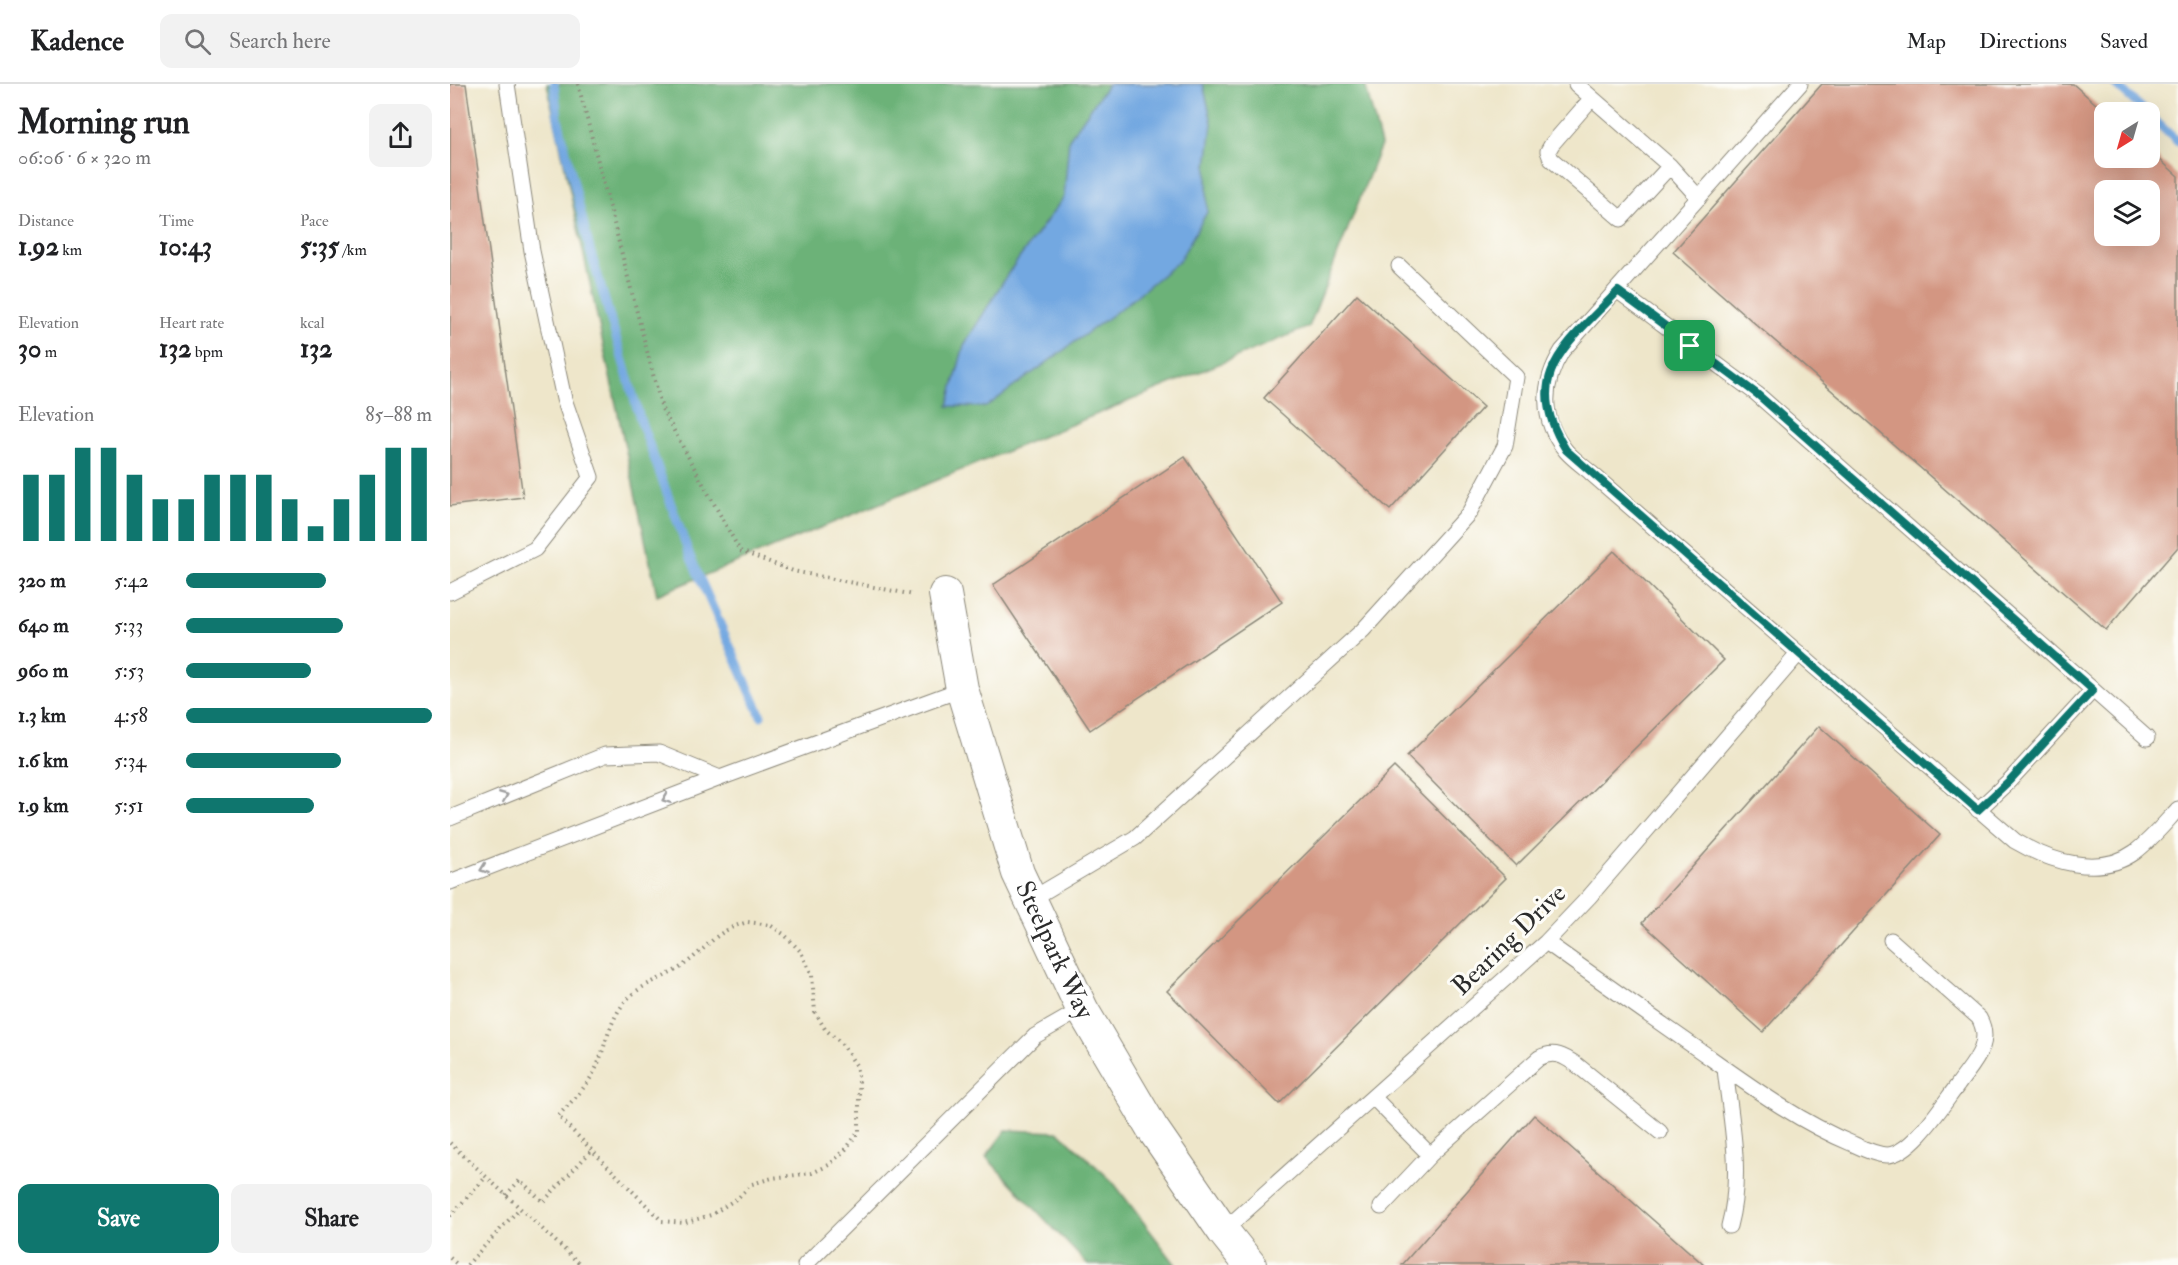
<!DOCTYPE html>
<html lang="en">
<head>
<meta charset="utf-8">
<style>
  body { margin:0; font-family:"IM FELL Double Pica",serif; background:#f2f2f2; color:#202124; height:100vh; display:flex; flex-direction:column; font-size:22px; white-space:nowrap }
  * { box-sizing:border-box; margin:0 }
  p { font-size:20px; color:#757577 }
  .icon { flex:none; width:33px; height:33px; fill:none; stroke:currentColor; stroke-width:2; stroke-linecap:round; stroke-linejoin:round }
  .map { position:relative; flex:1; overflow:hidden }
  .panel { display:flex; flex-direction:column; background:#fff; width:450px }
  .panel>* { flex:none }
  .needle { width:39px; rotate:217deg }
  .fabs { position:absolute; left:1644px; top:18px; display:grid; gap:12px }
  .fabs a { display:grid; place-items:center; width:66px; height:66px; border-radius:12px; background:#fff; box-shadow:0 6px 24px #0002; font-size:30px }
  .pin { position:absolute; display:grid; place-items:center; width:51px; height:51px; color:#fff; margin:-26px; border-radius:12px; box-shadow:0 3px 9px #0006 }
  .round { display:grid; place-items:center; flex:none; width:63px; height:63px; border-radius:12px; background:#f2f2f2 }
  .head { display:flex; align-items:center; justify-content:space-between; height:102px; padding:0 18px }
  h1 { font-size:33px; font-weight:800; line-height:45px }
  .figures { display:grid; grid-template-columns:repeat(3,1fr); gap:9px; height:102px; padding:6px 18px }
  .figures div { display:grid; align-content:center }
  .figures b { font-size:26px; font-weight:800 }
  .figures small { font-size:16px; font-weight:400 }
  .figures p { font-size:16px }
  .chart { height:168px; padding:12px 18px }
  .chart p { display:flex; justify-content:space-between }
  .chart svg { width:100%; height:108px; margin-top:6px; stroke:#0f766e; stroke-width:6 }
  .primary-button { display:flex; gap:12px; margin-top:auto; padding:12px 18px }
  .primary-button a { flex:1; height:69px; border-radius:12px; background:#0f766e; color:#fff; font-size:24px; font-weight:800; line-height:69px; text-align:center }
  .primary-button a+a { background:#f2f2f2; color:#202124 }
  ul { padding:0 18px; list-style:none; font-size:20px }
  li { display:grid; grid-template-columns:96px 72px 1fr; align-items:center; height:45px }
  li i { height:15px; border-radius:8px; background:#0f766e }
  header { display:flex; align-items:center; gap:36px; box-sizing:border-box; height:84px; padding:0 30px; background:#fff; border-bottom:2px solid #e0e0e0 }
  header strong { font-size:28px }
  nav { display:flex; gap:33px; margin-inline-start:auto; font-size:21px }
  .search { width:420px; height:54px; background:#f2f2f2; display:flex; align-items:center; gap:15px; box-sizing:border-box; padding:0 21px; border-radius:12px; color:#757577; font-size:22px }
  main { display:flex; flex:1; min-height:0 }
  .map>svg:first-child { display:block }
  .forest { fill:#6cb278; stroke:#4c6e52; stroke-width:1.5 }
  .water { fill:#73a8e1; stroke:#4f6a86; stroke-width:1.5 }
  .lines { fill:none; stroke-linecap:round; stroke-linejoin:round }
  .stream { stroke:#73a8e1; stroke-width:9 }
  .building { fill:#d39682; fill-rule:evenodd }
  .service-casing { stroke:#8c887a; stroke-width:17 }
  .minor-casing { stroke:#8c887a; stroke-width:34 }
  .path { stroke:#8c887a; stroke-width:4; stroke-dasharray:1.5 4.5; stroke-linecap:butt }
  .service { stroke:#fff; stroke-width:15 }
  .minor { stroke:#fff; stroke-width:32 }
  .oneway { stroke:#a0a0a0 }
  .route-casing { stroke:#fff; stroke-width:12 }
  .route { stroke:#0f766e; stroke-width:8 }
  .labels { text-anchor:middle; dominant-baseline:central; stroke-width:6; stroke-linejoin:round; paint-order:stroke }
  .street-label { font-size:26px; fill:#2b2b2b; stroke:#fdfcf7 }
</style>
</head>
<body>
<header>
<strong>Kadence</strong>
<div class="search"><svg class="icon" aria-label="search" viewBox="0 0 24 24"><circle cx="10" cy="10" r="6"/><path d="M15 15l6 6"/></svg>Search here</div>
<nav><a>Map</a><a>Directions</a><a>Saved</a></nav>
</header>
<main>
<section class="panel">
<div class="head"><div><h1>Morning run</h1><p>06:06 · 6 × 320 m</p></div><a class="round"><svg class="icon" aria-label="share" viewBox="0 0 24 24"><path d="M12 15V3M7 8l5-5 5 5M5 13v7h14v-7"/></svg></a></div>
<div class="figures">
<div><p>Distance</p><b>1.92<small> km</small></b></div>
<div><p>Time</p><b>10:43</b></div>
<div><p>Pace</p><b>5:35<small> /km</small></b></div>
</div>
<div class="figures">
<div><p>Elevation</p><b>30<small> m</small></b></div>
<div><p>Heart rate</p><b>132<small> bpm</small></b></div>
<div><p>kcal</p><b>132</b></div>
</div>
<div class="chart"><p><span>Elevation</span>85–88 m</p>
<svg viewBox="0 0 160 44" preserveAspectRatio="none"><path d="M5 44V17M15 44V17M25 44V6M35 44V6M45 44V17M55 44V27M65 44V27M75 44V17M85 44V17M95 44V17M105 44V27M115 44V38M125 44V27M135 44V17M145 44V6M155 44V6"/></svg>
</div>
<ul>
<li><b>320 m</b>5:42<i style="width:57%"></i></li>
<li><b>640 m</b>5:33<i style="width:64%"></i></li>
<li><b>960 m</b>5:53<i style="width:51%"></i></li>
<li><b>1.3 km</b>4:58<i style="width:100%"></i></li>
<li><b>1.6 km</b>5:34<i style="width:63%"></i></li>
<li><b>1.9 km</b>5:51<i style="width:52%"></i></li>
</ul>
<div class="primary-button"><a>Save</a><a>Share</a></div>
</section>
<div class="map">
<svg width="1728" height="1181" viewBox="0 0 1728 1181">
  <rect width="100%" height="100%" fill="#fdfcf7"/>
  <filter id="ink" filterUnits="userSpaceOnUse"><feTurbulence type="fractalNoise" baseFrequency=".0167" numOctaves="2"/><feDisplacementMap in="SourceGraphic" scale="12" xChannelSelector="R" yChannelSelector="G"/><feConvolveMatrix kernelMatrix="1 2 1 2 8 2 1 2 1" color-interpolation-filters="sRGB"/></filter>
  <filter id="wash" filterUnits="userSpaceOnUse"><feTurbulence type="fractalNoise" baseFrequency=".008" numOctaves="4" result="noise"/><feDisplacementMap in="SourceGraphic" scale="24" xChannelSelector="R" yChannelSelector="G"/><feGaussianBlur stdDeviation="1.35" result="paint"/><feColorMatrix in="noise" values="0 0 0 0 0 0 0 0 0 0 0 0 0 0 0 0 0 1.4 0 .05"/><feComposite in="paint" operator="in"/></filter>
  <g filter="url(#wash)">
    <rect width="100%" height="100%" fill="#eee6ca"/>
    <!-- forest -->
    <path class="forest" d="M97,0H915L931,61L859,243L207,511Z
      M556,1046L609,1048L663,1098L726,1181H638L536,1073Z"/>
    <!-- water -->
    <path class="water" d="M658,0H753L762,39L757,82V128L729,177L674,222L536,323L498,322L514,261L559,188L614,113L619,55Z"/>
    <g class="lines">
      <!-- stream -->
      <path class="stream" d="M104,0L108,34L140,166L191,338L240,472L311,632
        M1665,0L1696,28
        M1700,32L1728,58"/>
    </g>
    <g id="blocks">
      <!-- building -->
      <path class="building" d="M0,0H16L73,413L0,422Z
        M1372,0H1623L1654,27V74H1700V67L1728,92V463L1656,546L1223,168ZM1654,106H1700V152H1654Z
        M907,210L1033,323L940,426L814,314Z
        M735,373L832,518L640,646L543,501Z
        M1164,467L1274,576L1066,782L957,672Z
        M1369,642L1490,751L1313,948L1192,839Z
        M944,683L1056,794L829,1020L717,907Z
        M1084,1031L1254,1181H952Z"/>
    </g>
  </g>
  <g filter="url(#ink)">
    <use href="#blocks" fill-opacity="0" stroke="#8c887a" stroke-width="1.5"/>
    <g class="lines">
      <!-- service casing -->
      <g class="service-casing">
        <path id="service" d="M1126,0L1220,82L1249,114
          M1350,0L1112,267C1092,299 1090,336 1116,367C1123,375 1133,382 1141,389L1565,757C1599,777 1649,794 1685,768C1701,756 1714,740 1728,725
          M1142,14L1102,60L1098,67L1101,75L1171,135L1220,82
          M1168,207L1307,310L1643,606L1560,696L1528,726
          M0,508L85,465L141,393L114,315L82,167L57,0
          M1643,606L1697,654
          M0,734L155,671L209,669L270,694
          M0,798L270,694L512,605
          M580,816L685,754L913,546L1019,429L1055,362L1066,293L949,182
          M1096,858C1148,895 1200,932 1252,968C1300,1002 1349,1038 1403,1060C1414,1065 1426,1071 1438,1071C1463,1069 1493,1020 1507,1002C1522,980 1544,961 1529,934L1441,856
          M1275,985C1281,1038 1293,1090 1279,1142
          M923,1013L980,1071
          M931,1123L980,1071L1089,974C1104,966 1114,972 1127,981L1210,1048
          M773,1147L1096,858L1139,813L1349,569
          M355,1181L585,952L632,925"/>
      </g>
      <!-- minor casing -->
      <g class="minor-casing">
        <g id="minor">
          <path id="s1" d="M495,510L512,605L568,789L632,925L702,1044L773,1147L800,1181"/>
        </g>
      </g>
      <!-- path -->
      <path class="path" d="M128,0L212,325L290,467L343,487L464,511
        M298,838L320,841L335,851L351,868L362,891L365,928L375,945L391,959L406,981L409,998V1047L396,1065L379,1081L362,1089L322,1094L302,1100L289,1113L261,1131L234,1139L212,1137L108,1032C122,1017 138,1002 147,982C156,961 159,938 174,919C189,899 216,895 235,880C261,861 264,847 298,838Z
        M0,1059L131,1181
        M56,1111L70,1096L93,1118L142,1066
        M0,1132L36,1093
        M0,1174L8,1181
        M17,1181L70,1124"/>
      <!-- service -->
      <use href="#service" class="service"/>
      <!-- minor -->
      <use href="#minor" class="minor"/>
    </g>
    <!-- one-way arrows -->
    <defs><path id="oneway-chevron" d="M-2-3.5L2.5 0L-2 3.5" fill="none" stroke-width="1.6" stroke-linecap="round" stroke-linejoin="round" transform="scale(1.5)"/></defs>
    <g class="oneway">
      <use href="#oneway-chevron" transform="translate(54 712) rotate(-22)"/>
      <use href="#oneway-chevron" transform="translate(216 715) rotate(159)"/>
      <use href="#oneway-chevron" transform="translate(34 785) rotate(159)"/>
    </g>
  </g>
  <g class="lines" filter="url(#ink)">
    <!-- route casing -->
    <g class="route-casing">
      <path id="route" d="M1168,207L1307,310L1643,606L1560,696L1528,726L1116,366C1069,290 1118,260 1168,207Z"/>
    </g>
    <!-- route -->
    <use href="#route" class="route"/>
  </g>
  <g class="labels">
    <!-- street labels -->
    <g class="street-label">
      <text transform="translate(1059 856) rotate(-44)">Bearing Drive</text>
      <text stroke="none"><textPath href="#s1" startOffset="374">Steelpark Way</textPath></text>
    </g>
  </g>
</svg>
<div class="fabs">
<a><svg class="needle" viewBox="-14 -14 28 28"><path d="M0-13l5 13h-10z" fill="#e53935"/><path d="M0 13l5-13h-10z" fill="#757577"/></svg></a>
<a><svg class="icon" aria-label="layers" viewBox="0 0 24 24"><path d="M12 4l9 5-9 5-9-5zM3 14l9 5 9-5"/></svg></a>
</div>
<div class="pin" style="left:1240px;top:262px;background:#1e9e55"><svg class="icon" aria-label="arrive" viewBox="0 0 24 24"><path d="M6 21V4h12l-3 4 3 4H6"/></svg></div>
</div>
</main>
</body>
</html>
